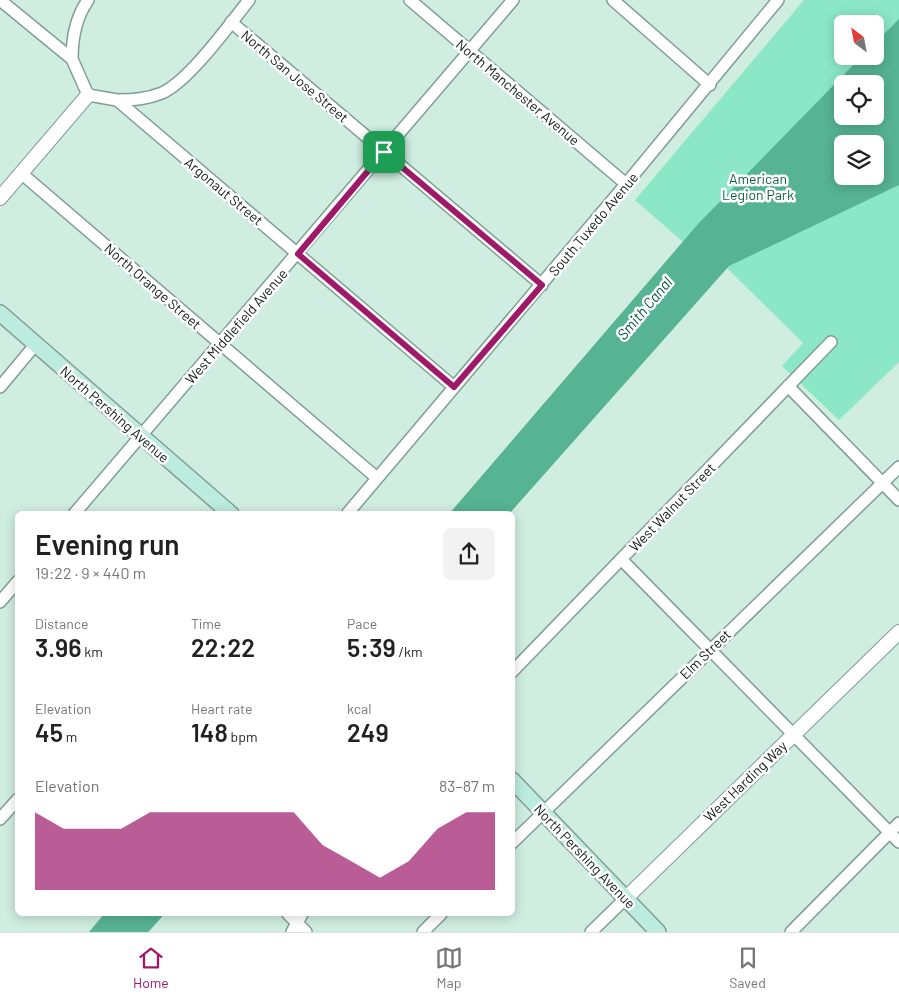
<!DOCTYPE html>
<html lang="en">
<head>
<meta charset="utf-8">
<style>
  body { margin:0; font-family:Barlow,sans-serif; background:#f2f2f2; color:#222; height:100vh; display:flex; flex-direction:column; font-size:19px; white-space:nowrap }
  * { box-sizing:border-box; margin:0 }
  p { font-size:16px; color:#767676 }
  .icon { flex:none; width:28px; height:28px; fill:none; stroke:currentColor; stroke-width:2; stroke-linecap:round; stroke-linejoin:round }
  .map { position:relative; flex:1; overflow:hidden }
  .sheet { position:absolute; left:15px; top:511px; width:500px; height:405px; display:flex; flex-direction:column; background:#fff; border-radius:8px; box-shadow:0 2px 12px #0003 }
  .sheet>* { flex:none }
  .needle { width:32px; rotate:328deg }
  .buttons { position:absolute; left:834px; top:15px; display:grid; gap:10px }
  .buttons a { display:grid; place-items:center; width:50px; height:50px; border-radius:8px; background:#fff; box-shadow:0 2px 12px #0003; font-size:25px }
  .pin { position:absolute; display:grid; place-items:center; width:42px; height:42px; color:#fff; margin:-21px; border-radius:10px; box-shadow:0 2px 8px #0006 }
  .round { display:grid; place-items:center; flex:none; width:52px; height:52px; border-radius:8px; background:#f2f2f2 }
  .head { display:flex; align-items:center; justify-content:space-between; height:85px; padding:0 20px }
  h1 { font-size:28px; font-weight:600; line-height:38px }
  .figures { display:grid; grid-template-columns:repeat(3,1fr); gap:8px; height:85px; padding:5px 20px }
  .figures div { display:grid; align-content:center }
  .figures b { font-size:25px; font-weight:600 }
  .figures small { font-size:14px; font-weight:400 }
  .figures p { font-size:14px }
  .chart { height:140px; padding:10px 20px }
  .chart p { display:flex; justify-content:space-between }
  .chart svg { width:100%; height:90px; margin-top:5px; fill:#9e196a; opacity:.7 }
  .dock { display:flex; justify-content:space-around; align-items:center; height:70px; border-top:1px solid #e0e0e0; background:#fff; font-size:14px; color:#767676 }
  .dock a { display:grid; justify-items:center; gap:2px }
  .dock .selected { color:#9e196a }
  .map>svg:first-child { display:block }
  .green { fill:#8be7c7; fill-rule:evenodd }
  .water { fill:#56b394; fill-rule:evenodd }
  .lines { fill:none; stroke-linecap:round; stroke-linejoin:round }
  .canal { stroke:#56b394; stroke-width:11 }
  .minor-casing { stroke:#829e93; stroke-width:14 }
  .tertiary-casing { stroke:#829e93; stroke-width:16 }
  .secondary-casing { stroke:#829e93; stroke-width:18 }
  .minor { stroke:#fff; stroke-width:11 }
  .tertiary { stroke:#fff; stroke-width:14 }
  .secondary { stroke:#bcebdf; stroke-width:15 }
  .route-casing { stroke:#fff; stroke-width:10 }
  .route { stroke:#9e196a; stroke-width:6 }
  .labels { text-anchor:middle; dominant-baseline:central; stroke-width:5; stroke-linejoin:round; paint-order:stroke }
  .street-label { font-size:14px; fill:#0f1a16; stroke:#fff }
  .park-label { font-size:14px; fill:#165f4a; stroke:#fff }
  .water-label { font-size:15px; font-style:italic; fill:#00523e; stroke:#fff }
</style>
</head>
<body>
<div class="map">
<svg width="899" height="932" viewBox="0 0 899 932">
  <rect width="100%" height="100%" fill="#cfede1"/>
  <!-- green -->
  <path class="green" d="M804,0H899V362L839,420L782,366L803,343L723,264L691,249L635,200ZM842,24H875V56H842ZM842,84H875V116H842ZM842,144H875V176H842Z"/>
  <!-- water -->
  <path class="water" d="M899,19V185L729,266L509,514H449L698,224L862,56H875V43ZM842,84H875V116H842ZM842,144H875V176H842Z
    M104,914H154L138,932H89Z"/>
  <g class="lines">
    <!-- canal -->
    <path class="canal" d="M141,932L157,914"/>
    <!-- minor casing -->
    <g class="minor-casing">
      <path id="minor" d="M0,0L72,59L88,95L117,100L454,387
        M410,0L626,184
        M613,0L710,85
        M231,22L542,285
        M72,59C72,38 76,17 88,0
        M117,100C134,100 147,99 162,93C189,81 230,24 249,0
        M21,173L377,478
        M788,386L899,500
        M0,387L35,345
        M74,514L513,0
        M347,514L626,184L778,0
        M621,559L899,842
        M0,602L18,581
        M512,672L831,342
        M0,819L18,799
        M512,843L899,467
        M288,914L306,932
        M292,932L302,914
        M423,932L441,914
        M591,932L626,898
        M791,932L899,823"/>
    </g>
    <!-- tertiary casing -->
    <g class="tertiary-casing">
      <path id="tertiary" d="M0,198L88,95
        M626,898L899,632"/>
    </g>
    <!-- secondary casing -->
    <g class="secondary-casing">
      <path id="secondary" d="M0,313L231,514
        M512,780L658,932"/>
    </g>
    <!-- minor -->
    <use href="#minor" class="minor"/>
    <!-- tertiary -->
    <use href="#tertiary" class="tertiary"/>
    <!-- secondary -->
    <use href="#secondary" class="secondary"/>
  </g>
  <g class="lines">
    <!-- route casing -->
    <g class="route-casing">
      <path id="route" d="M384,152L542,285L454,387L298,254Z"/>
    </g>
    <!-- route -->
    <use href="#route" class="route"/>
  </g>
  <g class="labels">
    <!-- street labels -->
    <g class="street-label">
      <text transform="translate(295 76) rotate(40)">North San Jose Street</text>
      <text transform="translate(518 92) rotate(40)">North Manchester Avenue</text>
      <text transform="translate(224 191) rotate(40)">Argonaut Street</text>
      <text transform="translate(593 224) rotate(-50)">South Tuxedo Avenue</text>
      <text transform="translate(153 286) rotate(41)">North Orange Street</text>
      <text transform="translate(236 326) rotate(-49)">West Middlefield Avenue</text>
      <text transform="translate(115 414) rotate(41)">North Pershing Avenue</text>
      <text transform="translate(672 507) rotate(-46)">West Walnut Street</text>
      <text transform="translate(705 654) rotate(-44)">Elm Street</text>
      <text transform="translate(745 781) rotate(-44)">West Harding Way</text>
      <text transform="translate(585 856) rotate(46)">North Pershing Avenue</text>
    </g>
    <!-- park labels -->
    <g class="park-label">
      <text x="758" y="178">American<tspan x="758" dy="16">Legion Park</tspan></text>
    </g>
    <!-- water labels -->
    <g class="water-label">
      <text transform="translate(644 308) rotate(-50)">Smith Canal</text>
    </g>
  </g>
</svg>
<div class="buttons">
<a><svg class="needle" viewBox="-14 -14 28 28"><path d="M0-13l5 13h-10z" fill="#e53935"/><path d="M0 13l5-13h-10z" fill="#767676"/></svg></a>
<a><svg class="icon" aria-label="locate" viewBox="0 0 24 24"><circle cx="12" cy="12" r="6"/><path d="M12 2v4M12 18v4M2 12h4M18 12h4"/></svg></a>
<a><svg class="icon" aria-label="layers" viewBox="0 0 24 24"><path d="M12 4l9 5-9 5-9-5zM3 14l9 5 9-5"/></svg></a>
</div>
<div class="pin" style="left:384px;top:152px;background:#1e9e55"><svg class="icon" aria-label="arrive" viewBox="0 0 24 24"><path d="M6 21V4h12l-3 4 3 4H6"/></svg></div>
<section class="sheet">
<div class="head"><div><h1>Evening run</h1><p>19:22 · 9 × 440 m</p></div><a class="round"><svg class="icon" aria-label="share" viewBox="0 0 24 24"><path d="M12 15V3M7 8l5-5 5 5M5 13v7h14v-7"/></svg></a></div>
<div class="figures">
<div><p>Distance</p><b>3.96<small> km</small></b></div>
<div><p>Time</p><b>22:22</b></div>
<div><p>Pace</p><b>5:39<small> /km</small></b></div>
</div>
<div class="figures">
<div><p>Elevation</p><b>45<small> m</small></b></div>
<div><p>Heart rate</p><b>148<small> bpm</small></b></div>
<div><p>kcal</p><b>249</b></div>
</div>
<div class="chart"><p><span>Elevation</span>83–87 m</p>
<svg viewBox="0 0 160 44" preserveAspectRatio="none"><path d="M0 44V6L10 14L20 14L30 14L40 6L50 6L60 6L70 6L80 6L90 6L100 22L110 30L120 38L130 30L140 14L150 6L160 6V44z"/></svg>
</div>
</section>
</div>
<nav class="dock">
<a class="selected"><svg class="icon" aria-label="home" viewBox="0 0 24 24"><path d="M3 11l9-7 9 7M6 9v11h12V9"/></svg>Home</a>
<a><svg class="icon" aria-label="map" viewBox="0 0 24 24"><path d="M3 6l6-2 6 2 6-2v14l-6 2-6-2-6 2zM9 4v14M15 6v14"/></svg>Map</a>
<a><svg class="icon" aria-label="saved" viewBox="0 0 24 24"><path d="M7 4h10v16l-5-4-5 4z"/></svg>Saved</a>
</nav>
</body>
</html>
